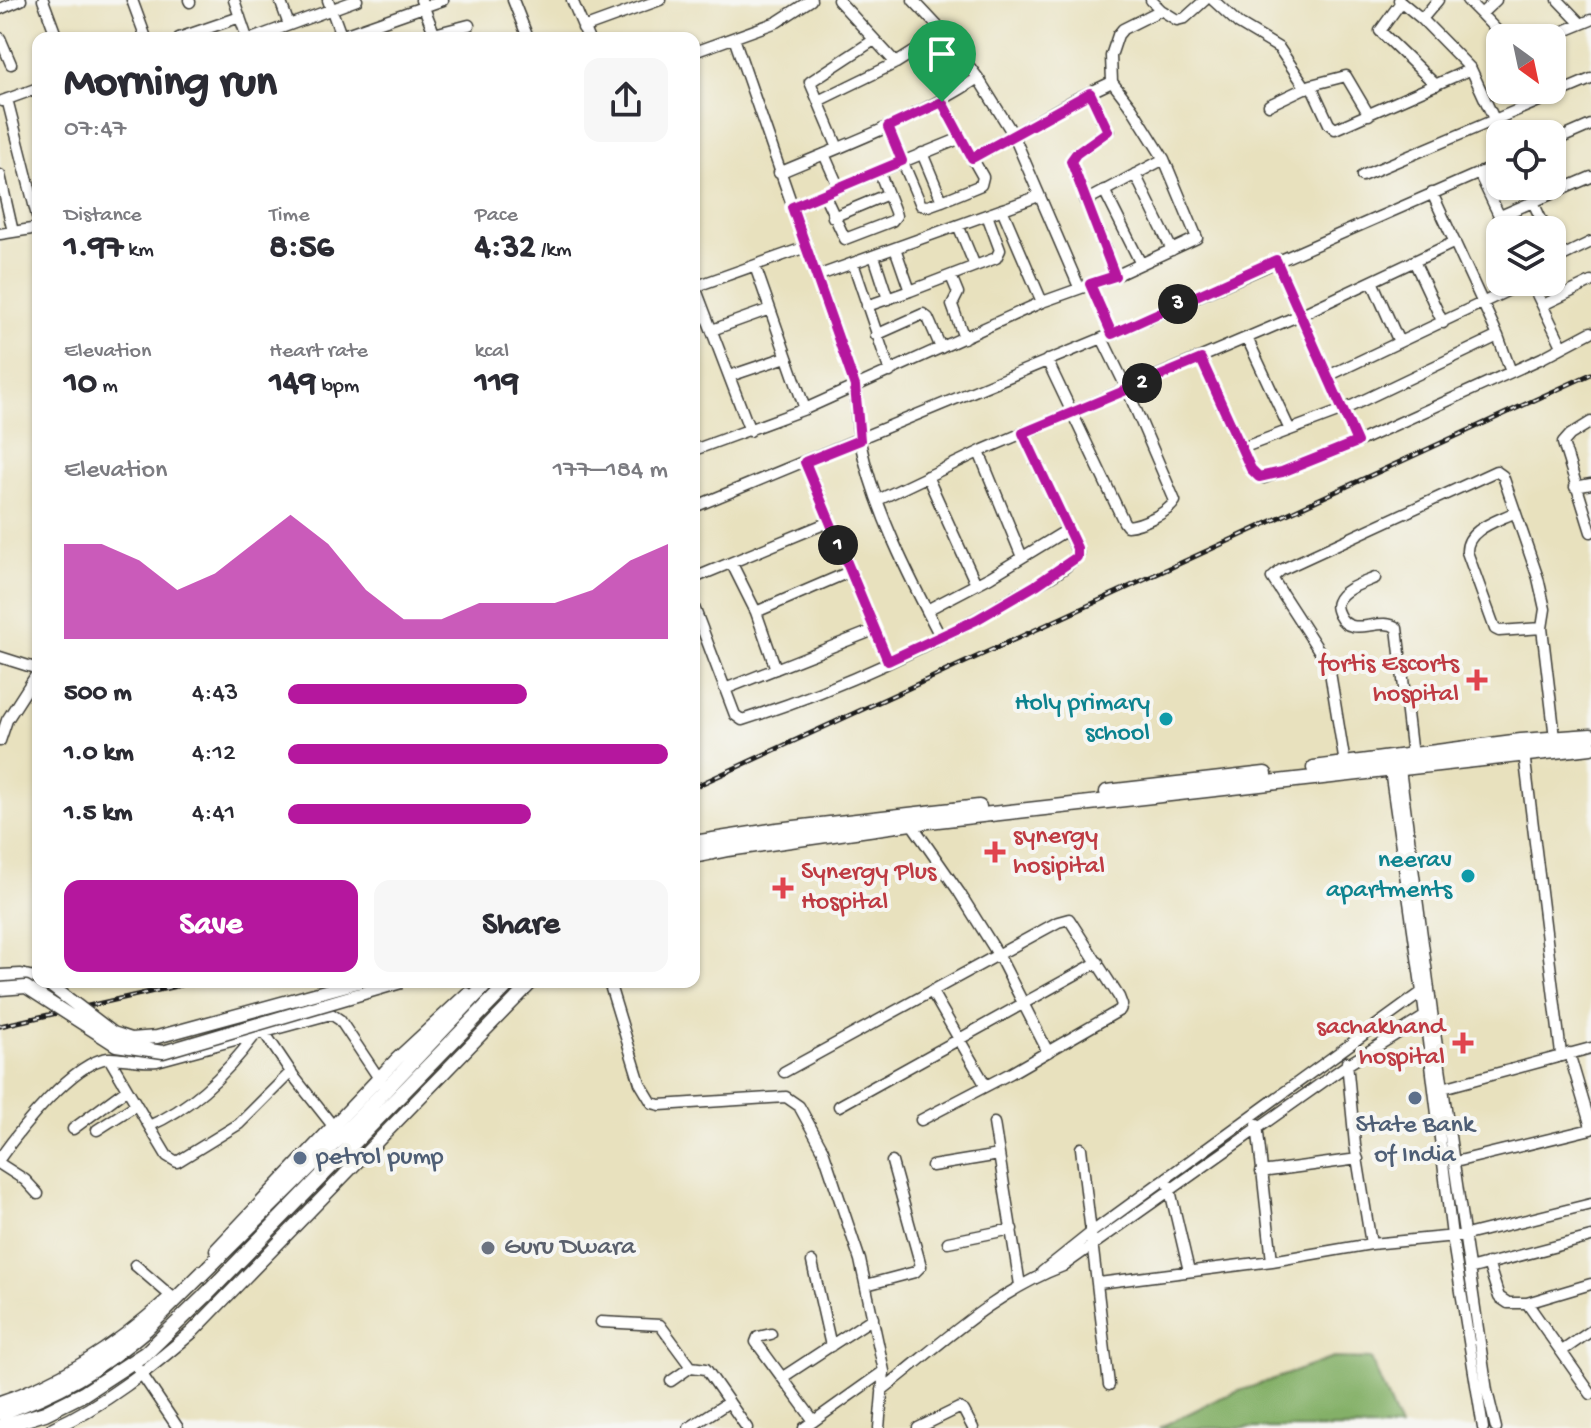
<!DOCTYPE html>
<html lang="en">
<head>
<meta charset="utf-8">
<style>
  body { margin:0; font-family:"Gochi Hand",sans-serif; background:#f7f7f7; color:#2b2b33; height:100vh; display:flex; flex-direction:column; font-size:30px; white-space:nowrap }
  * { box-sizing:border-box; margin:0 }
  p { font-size:26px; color:#7c7c81 }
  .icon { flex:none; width:44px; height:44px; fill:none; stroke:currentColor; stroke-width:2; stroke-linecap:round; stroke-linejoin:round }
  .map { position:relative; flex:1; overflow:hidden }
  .drawer { position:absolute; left:32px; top:32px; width:668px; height:956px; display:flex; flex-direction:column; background:#fff; border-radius:16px; box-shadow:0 2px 6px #0004 }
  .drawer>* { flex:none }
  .needle { width:52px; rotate:147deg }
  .controls { position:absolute; left:1486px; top:24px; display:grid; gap:16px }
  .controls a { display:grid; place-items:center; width:80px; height:80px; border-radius:16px; background:#fff; box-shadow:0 2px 6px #0004; font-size:40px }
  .pin { position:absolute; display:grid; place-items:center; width:68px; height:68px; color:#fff; margin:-82px -34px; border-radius:50% 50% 50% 0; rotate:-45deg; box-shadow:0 0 8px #0007 }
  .pin .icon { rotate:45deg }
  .km { position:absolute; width:40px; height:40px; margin:-20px; border-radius:50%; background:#222; color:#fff; font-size:22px; line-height:40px; text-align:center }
  .round { display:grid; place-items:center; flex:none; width:84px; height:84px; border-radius:16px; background:#f7f7f7 }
  .headline { display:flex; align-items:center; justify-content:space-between; height:136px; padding:0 32px }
  h1 { font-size:44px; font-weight:700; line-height:60px }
  .figures { display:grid; grid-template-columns:repeat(3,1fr); gap:12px; height:136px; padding:8px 32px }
  .figures div { display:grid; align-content:center }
  .figures b { font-size:34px; font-weight:700 }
  .figures small { font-size:22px; font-weight:400 }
  .figures p { font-size:22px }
  .chart { height:224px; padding:16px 32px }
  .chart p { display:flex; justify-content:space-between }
  .chart svg { width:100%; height:144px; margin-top:8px; fill:#b5179e; opacity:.7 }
  .action { display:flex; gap:16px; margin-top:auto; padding:16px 32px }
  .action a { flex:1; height:92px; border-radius:16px; background:#b5179e; color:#fff; font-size:32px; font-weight:700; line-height:92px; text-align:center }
  .action a+a { background:#f7f7f7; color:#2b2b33 }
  ul { padding:0 32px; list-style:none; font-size:26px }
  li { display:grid; grid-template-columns:128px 96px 1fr; align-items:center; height:60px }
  li i { height:20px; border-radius:10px; background:#b5179e }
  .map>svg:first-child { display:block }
  .forest { fill:#84b067; stroke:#506642; stroke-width:2 }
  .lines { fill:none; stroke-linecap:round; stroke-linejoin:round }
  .minor-casing { stroke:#3b3a34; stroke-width:13 }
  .major-casing { stroke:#3b3a34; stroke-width:15 }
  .highway-casing { stroke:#3b3a34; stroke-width:17 }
  .minor { stroke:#fff; stroke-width:10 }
  .major { stroke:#fff; stroke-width:12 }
  .highway { stroke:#fff; stroke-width:14 }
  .rail-casing { stroke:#1c1c1c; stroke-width:5 }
  .rail { stroke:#f6f6f2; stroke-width:2; stroke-dasharray:6; stroke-linecap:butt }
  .major-bridge-casing { stroke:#3b3a34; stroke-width:15; stroke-linecap:butt }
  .major-bridge { stroke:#fff; stroke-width:12 }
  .route-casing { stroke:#fff; stroke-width:16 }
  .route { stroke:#b5179e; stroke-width:10 }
  .health-dot { fill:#e0444e; stroke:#f6f6f2; stroke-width:3 }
  .culture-dot { fill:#0f9aa8; stroke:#f6f6f2; stroke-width:3 }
  .service-dot { fill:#5c6f8a; stroke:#f6f6f2; stroke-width:3 }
  .worship-dot { fill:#6b7280; stroke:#f6f6f2; stroke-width:3 }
  .labels { text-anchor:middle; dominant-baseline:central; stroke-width:8; stroke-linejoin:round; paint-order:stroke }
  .health-label { font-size:26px; fill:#be3a42; stroke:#f6f6f2; text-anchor:end }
  .culture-label { font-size:26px; fill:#0d838f; stroke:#f6f6f2; text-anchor:end }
  .service-label { font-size:26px; fill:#4e5e75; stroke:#f6f6f2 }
  .worship-label { font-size:26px; fill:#5b616d; stroke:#f6f6f2; text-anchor:start }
</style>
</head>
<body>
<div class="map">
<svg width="1591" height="1428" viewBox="0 0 1591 1428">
  <rect width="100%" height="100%" fill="#f6f6f2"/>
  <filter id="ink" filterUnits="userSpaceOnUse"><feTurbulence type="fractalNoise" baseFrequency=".0125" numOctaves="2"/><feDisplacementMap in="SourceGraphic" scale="16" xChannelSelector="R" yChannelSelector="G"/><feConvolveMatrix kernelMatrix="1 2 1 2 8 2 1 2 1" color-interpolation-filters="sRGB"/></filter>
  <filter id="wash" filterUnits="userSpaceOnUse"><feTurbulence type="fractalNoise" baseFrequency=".006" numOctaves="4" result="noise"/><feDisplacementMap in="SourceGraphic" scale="32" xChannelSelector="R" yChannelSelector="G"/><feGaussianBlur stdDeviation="1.8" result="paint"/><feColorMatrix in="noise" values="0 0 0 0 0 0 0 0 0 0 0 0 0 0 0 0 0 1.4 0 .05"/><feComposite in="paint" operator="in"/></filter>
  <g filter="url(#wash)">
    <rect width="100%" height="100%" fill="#e8e1be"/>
    <!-- forest -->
    <path class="forest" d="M1333,1358L1371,1359L1400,1428H1159L1220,1398Z"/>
  </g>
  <g filter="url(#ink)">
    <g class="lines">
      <!-- minor casing -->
      <g class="minor-casing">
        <path id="minor" d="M43,0L57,38
          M132,0L146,38
          M189,0L190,2
          M234,0L247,38
          M280,0L289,25
          M328,0L342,38
          M421,0L436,38
          M513,0L528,38
          M572,0L588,38
          M838,0L896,63
          M913,0L944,33L978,78L1013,134L1079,287
          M1151,0L1161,10L1177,20L1185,18L1205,0
          M1213,0L1239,24L1279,48L1306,88
          M1399,0L1422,19L1471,69L1494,119
          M1467,0L1481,14
          M1496,0L1481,14L1504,38
          M1558,0L1581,24
          M1401,2L1380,31L1436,85
          M0,9L21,0
          M1422,19L1438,0
          M583,28L660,0
          M434,34L469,25
          M0,38L11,64
          M179,38L240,17
          M254,38L357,0
          M335,38L443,0
          M734,38L855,386C857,404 856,424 860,442C875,510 908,575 940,636
          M1547,38L1591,20
          M694,52L777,22L811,0
          M1311,85L1329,124L1335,129L1471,69
          M1090,93L1108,131L1076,154L1071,161L1115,276
          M7,99L38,220
          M2,101L38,88
          M818,101L896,63L944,33
          M1269,105L1311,85L1346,76L1369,115
          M888,127L921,205L928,206L942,201
          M1552,142L1591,125
          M838,148L810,82L874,40
          M922,153L942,201L981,185L983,177L961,138
          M824,154L839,188
          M972,158L1076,99L1112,82
          M779,173C847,144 916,119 978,78
          M1479,173L1506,230
          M1135,174L1172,250
          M0,175L13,232
          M1362,176L1591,79
          M1104,190L1141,264
          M1432,193L1498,336L1511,372
          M824,194L845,239L892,221L896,216L895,212L879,171
          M1085,201L1164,159
          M1533,202L1546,230
          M792,207L961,138L942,102
          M1002,209L1042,302
          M1500,216L1591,177
          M833,217L888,194
          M958,225L975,266
          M0,234L38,228
          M1552,244L1558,258
          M895,248L910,291L996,258L1000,250L987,215
          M874,256L888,299
          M1276,260L1357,442
          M1414,261L1443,323
          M1552,261L1591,242
          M853,263L890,372
          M755,266L805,409
          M817,276L1039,196
          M951,276L958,293L952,305L964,338
          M1372,281L1399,342
          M1531,282L1562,346
          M1090,284L1112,334
          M694,287L806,247
          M695,287L750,431
          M1543,305L1591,282
          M867,306L910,291
          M712,330L770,309
          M876,335L923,314L928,318L941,348
          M1247,338L1289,428
          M1201,359L1251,469L1259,477L1264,478L1357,442L1542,358L1591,332
          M1047,360L1124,522L1127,526C1141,525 1168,513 1175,501L1127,389L1102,338
          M730,376L786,357
          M1328,376L1526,282
          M1591,422L1570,435L1563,443L1591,532
          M1242,448L1343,410L1498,336
          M694,450L805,409L1042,302L1115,276L1197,238L1164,159L1132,108L1112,82L1111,56L1118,35L1123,29L1161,10
          M979,452L1022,557
          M805,462L888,661
          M927,476L976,584
          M1575,487L1591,484
          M878,500L983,450L1300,315L1455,242
          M694,507L1112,334L1500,164
          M1515,512C1498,521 1466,529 1467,552L1495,629L1499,631L1542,628
          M732,564L756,612L776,669
          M694,578L829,522
          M1375,578C1363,583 1342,589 1337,602C1335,606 1337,611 1339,615C1351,640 1381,615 1397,628L1412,756
          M694,607L735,715L742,720C840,689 935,644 1023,592C1039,583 1069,570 1078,553L1023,433
          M927,610L990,577L1067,530
          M756,612L849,572
          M0,657L38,669
          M725,689L874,630
          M0,741L7,720L38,672
          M1524,753L1561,1054
          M1345,764L1329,666L1272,578L1281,570L1496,471L1503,476L1538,578L1545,609L1542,628L1555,738
          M1400,769L1432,1012L1487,1391L1496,1428
          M1390,770L1422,992L1452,1236L1483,1428
          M911,823L959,892L999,956L1048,1052
          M609,982L640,1083L652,1103L660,1105L786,1097L799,1106L823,1150L860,1260L884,1371L879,1428
          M932,992L986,1086
          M264,1032L295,1078L333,1126
          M1569,1053L1591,1127
          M109,1058L149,1126C193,1107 227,1073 255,1035
          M1347,1062L1355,1145L1371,1244
          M784,1072L1058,922L1069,919L1119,997L1122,1005L1120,1010L1011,1073L921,1120
          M1443,1088L1591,1048
          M839,1106L1098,962
          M994,1123L1020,1285
          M1257,1124L1272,1261
          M149,1126L167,1156L177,1162L239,1124L291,1072
          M73,1129L127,1089
          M97,1130L136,1105
          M1081,1148L1109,1385
          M0,1158C19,1131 73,1062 108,1058C122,1057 140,1063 157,1061L331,1014L340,1020L382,1083
          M1455,1162L1591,1129
          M0,1164L25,1180L38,1194
          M932,1166L999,1155
          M1261,1172L1358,1159
          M1169,1186L1189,1271
          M948,1242L1012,1229
          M812,1262L831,1346
          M1488,1263L1499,1297L1508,1303H1527L1591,1394
          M135,1265L171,1296
          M1469,1269L1591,1237
          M1042,1272L1092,1232L1425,990
          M1099,1283L1272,1261L1371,1244L1466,1235L1591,1204
          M866,1285L915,1272L921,1266L892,1162
          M1527,1303L1591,1284
          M601,1322L660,1325L691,1367
          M771,1334L758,1337L756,1342L814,1421
          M1562,1351L1591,1331
          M137,1367L178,1428
          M783,1377L873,1318
          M671,1381L691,1367L706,1369L747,1428
          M882,1390C940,1345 994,1292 1063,1266L1347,1065L1432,1012
          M689,1428L729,1402
          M804,1428L884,1371
          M918,1428L959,1408L964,1411L973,1428"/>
      </g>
      <!-- major casing -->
      <g class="major-casing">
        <path id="major" d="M0,976L21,975L38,979
          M216,1250L397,1059L467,994
          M0,1402C63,1382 118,1344 167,1300
          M53,1428C104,1405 149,1369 192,1332L532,982"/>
      </g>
      <!-- highway casing -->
      <g class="highway-casing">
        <path id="highway" d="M1314,768L1521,741L1591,736
          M1107,792L1265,774
          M694,843L777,830L979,807
          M694,856L728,849L911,823L1591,747
          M0,1413C59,1392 98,1370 146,1329L353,1124L488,982
          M0,1427L45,1413L83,1394L146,1353L204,1297L510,982"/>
      </g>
      <!-- minor -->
      <use href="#minor" class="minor"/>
      <!-- major -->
      <use href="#major" class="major"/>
      <!-- highway -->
      <use href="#highway" class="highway"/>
      <!-- rail casing -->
      <g class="rail-casing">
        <path id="rail" d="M694,787L1591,374
          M0,1026L194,982"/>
      </g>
      <!-- rail -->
      <use href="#rail" class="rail"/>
      <!-- major-bridge casing -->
      <g class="major-bridge-casing">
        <path id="major-bridge" d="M46,982L113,1033L131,1039L157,1037L358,982
          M0,989L26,987L116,1045L163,1052L401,982"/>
      </g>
      <!-- major-bridge -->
      <use href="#major-bridge" class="major-bridge"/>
    </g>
  </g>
  <g class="lines" filter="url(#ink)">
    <!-- route casing -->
    <g class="route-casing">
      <path id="route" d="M1090,93L1108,131L1076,154L1071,161L1115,276L1090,284L1112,334L1276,260L1357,442L1282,472L1259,477L1251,469L1201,359L1023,433L1077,548V557L1036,585L976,620L888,661L805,462L860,440L855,386L792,207L902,161L888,127L942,102L972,158Z"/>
    </g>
    <!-- route -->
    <use href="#route" class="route"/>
  </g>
  <!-- markers -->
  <g class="health-dot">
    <path d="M1473 668h8v8h8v8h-8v8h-8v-8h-8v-8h8z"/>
    <path d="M991 840h8v8h8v8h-8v8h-8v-8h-8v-8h8z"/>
    <path d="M779 876h8v8h8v8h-8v8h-8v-8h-8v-8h8z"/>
    <path d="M1459 1031h8v8h8v8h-8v8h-8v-8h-8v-8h8z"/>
  </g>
  <g class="culture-dot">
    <circle cx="1166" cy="719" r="8"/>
    <circle cx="1468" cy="876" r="8"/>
  </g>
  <g class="service-dot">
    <circle cx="1415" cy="1098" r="8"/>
    <circle cx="300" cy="1158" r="8"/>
  </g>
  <circle class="worship-dot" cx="488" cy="1248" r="8"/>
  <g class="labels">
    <!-- health labels -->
    <g class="health-label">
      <text x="1459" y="665">fortis Escorts<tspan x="1459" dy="30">hospital</tspan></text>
      <text x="1013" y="837" text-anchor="start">synergy<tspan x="1013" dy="30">hosipital</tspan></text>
      <text x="801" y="873" text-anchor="start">Synergy Plus<tspan x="801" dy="30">Hospital</tspan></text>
      <text x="1445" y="1028">sachakhand<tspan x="1445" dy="30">hospital</tspan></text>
    </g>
    <!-- culture labels -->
    <g class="culture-label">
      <text x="1150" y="704">Holy primary<tspan x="1150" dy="30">school</tspan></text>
      <text x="1452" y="861">neerav<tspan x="1452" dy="30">apartments</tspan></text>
    </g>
    <!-- service labels -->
    <g class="service-label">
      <text x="1415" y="1126">State Bank<tspan x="1415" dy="30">of India</tspan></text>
      <text x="316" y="1158" text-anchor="start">petrol pump</text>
    </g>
    <!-- worship labels -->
    <g class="worship-label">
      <text x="504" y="1248">Guru Dwara</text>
    </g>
  </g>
</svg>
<div class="controls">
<a><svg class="needle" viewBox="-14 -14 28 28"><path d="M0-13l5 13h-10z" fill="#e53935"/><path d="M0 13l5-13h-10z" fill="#7c7c81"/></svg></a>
<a><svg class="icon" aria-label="locate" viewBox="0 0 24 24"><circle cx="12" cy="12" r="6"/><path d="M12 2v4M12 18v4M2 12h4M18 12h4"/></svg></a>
<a><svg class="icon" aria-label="layers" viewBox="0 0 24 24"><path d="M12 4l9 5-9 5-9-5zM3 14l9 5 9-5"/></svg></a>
</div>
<div class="pin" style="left:942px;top:102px;background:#1e9e55"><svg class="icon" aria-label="arrive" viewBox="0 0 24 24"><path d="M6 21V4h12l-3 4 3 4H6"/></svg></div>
<b class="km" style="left:838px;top:545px">1</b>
<b class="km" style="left:1142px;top:383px">2</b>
<b class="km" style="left:1178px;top:304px">3</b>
<section class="drawer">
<div class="headline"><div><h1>Morning run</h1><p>07:47</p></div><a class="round"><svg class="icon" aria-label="share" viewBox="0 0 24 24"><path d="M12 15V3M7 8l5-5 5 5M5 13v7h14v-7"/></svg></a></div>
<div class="figures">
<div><p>Distance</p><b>1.97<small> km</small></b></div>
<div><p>Time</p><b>8:56</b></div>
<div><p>Pace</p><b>4:32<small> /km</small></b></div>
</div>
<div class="figures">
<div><p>Elevation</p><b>10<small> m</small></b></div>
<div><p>Heart rate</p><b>149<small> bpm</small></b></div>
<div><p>kcal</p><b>119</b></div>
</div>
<div class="chart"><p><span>Elevation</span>177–184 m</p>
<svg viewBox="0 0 160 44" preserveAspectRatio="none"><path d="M0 44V15L10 15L20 20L30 29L40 24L50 15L60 6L70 15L80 29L90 38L100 38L110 33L120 33L130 33L140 29L150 20L160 15V44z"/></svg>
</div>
<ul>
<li><b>500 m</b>4:43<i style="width:63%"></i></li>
<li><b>1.0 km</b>4:12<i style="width:100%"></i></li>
<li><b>1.5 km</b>4:41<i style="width:64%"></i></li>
</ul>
<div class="action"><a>Save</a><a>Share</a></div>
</section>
</div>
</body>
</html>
